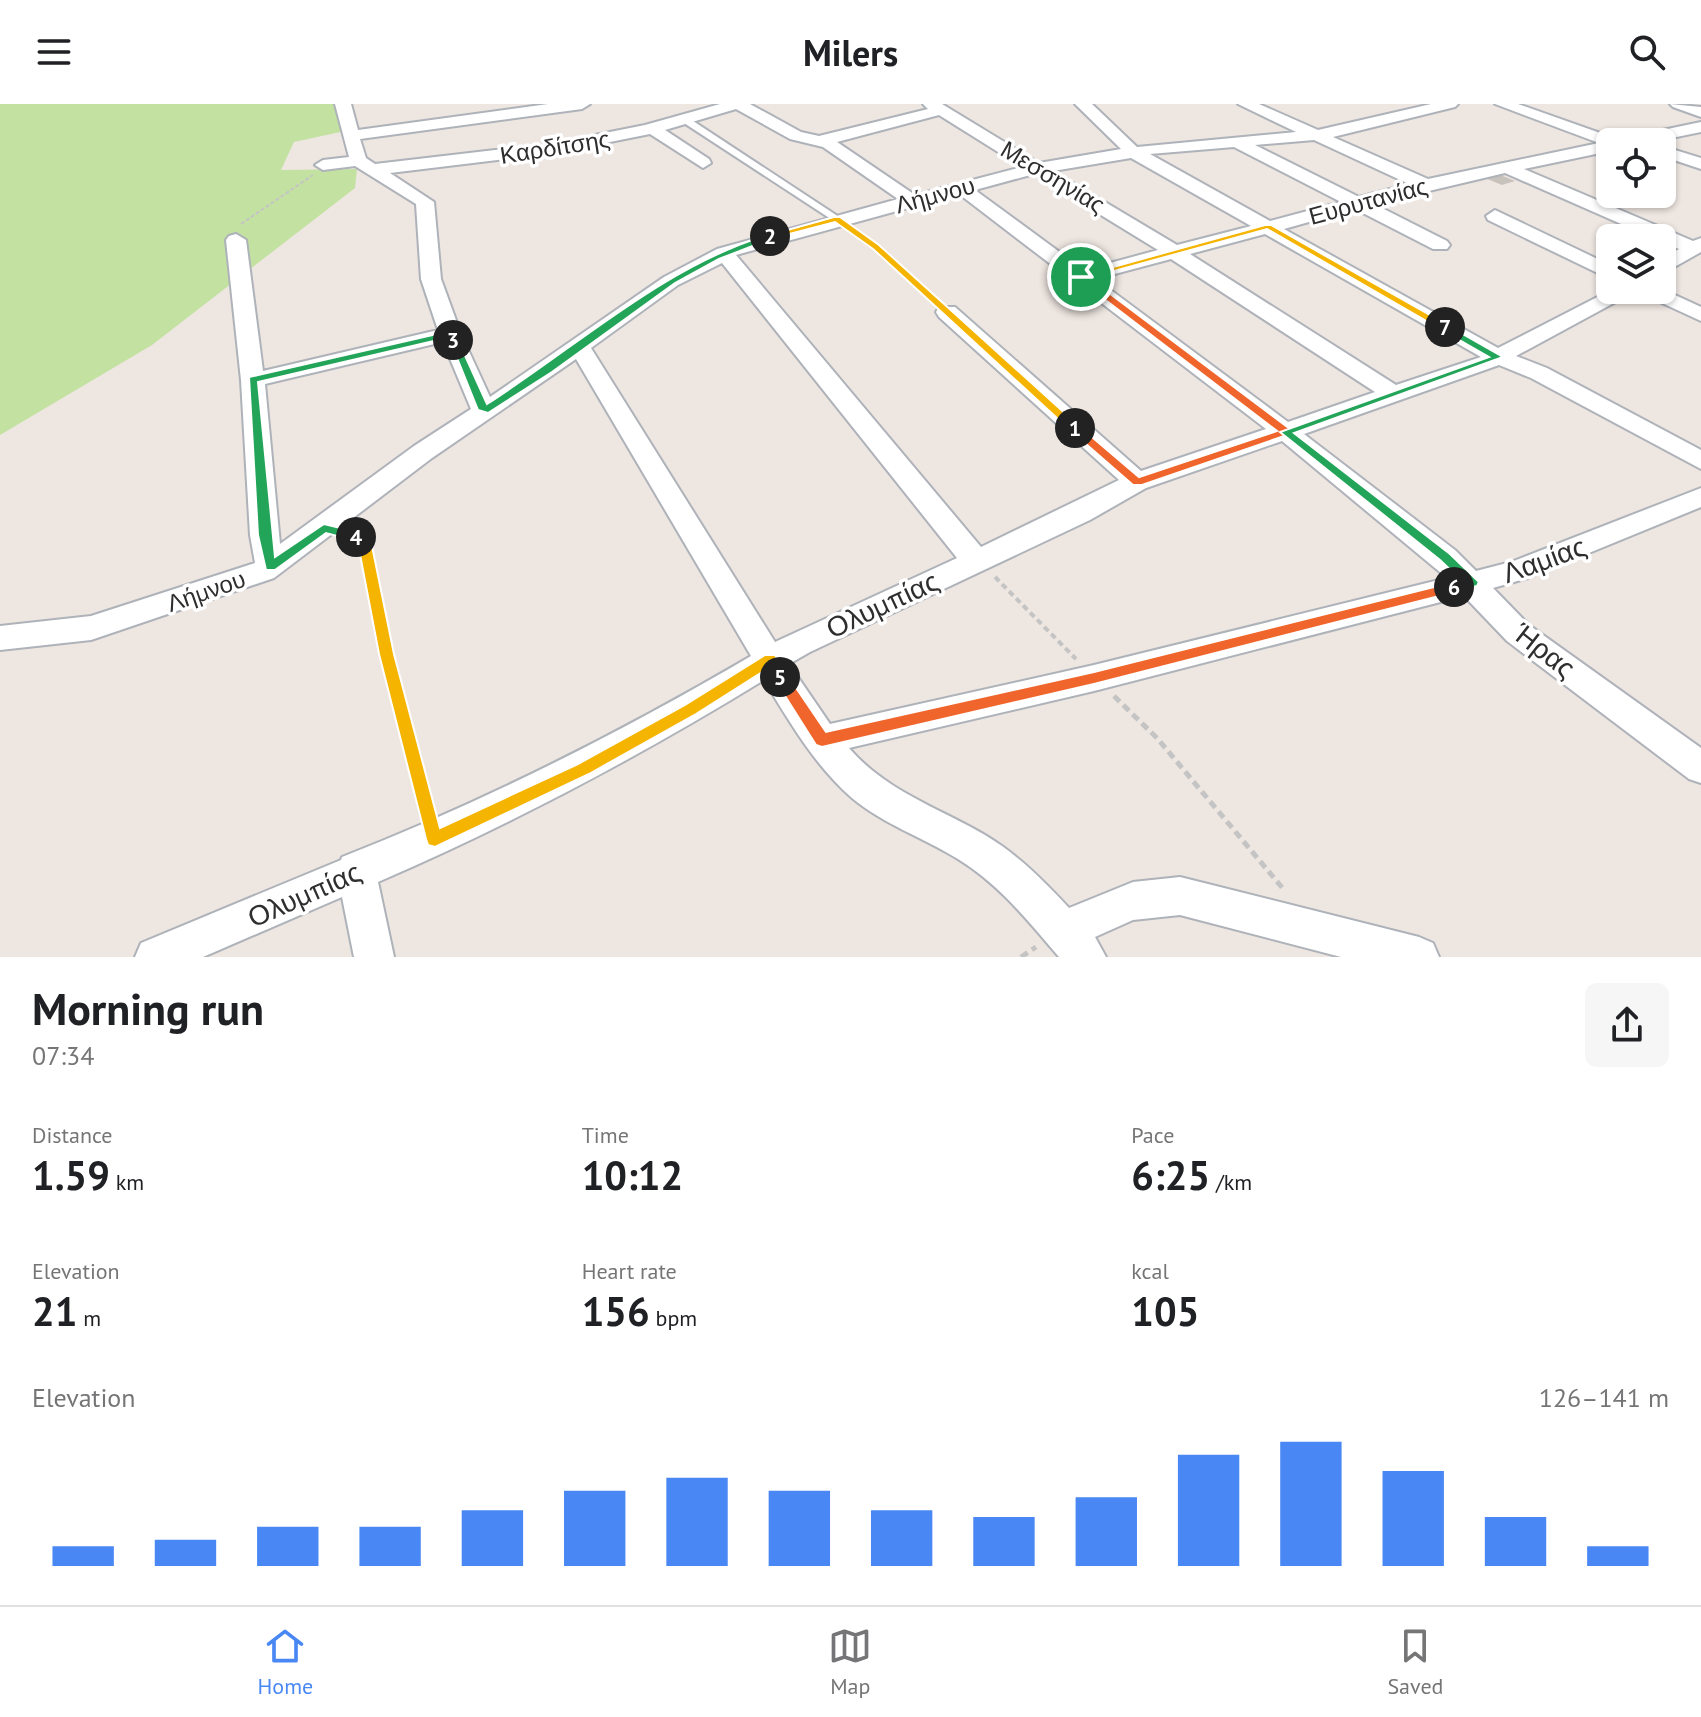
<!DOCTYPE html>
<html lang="en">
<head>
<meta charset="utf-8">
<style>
  body { margin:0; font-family:"PT Sans",sans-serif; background:#f6f6f6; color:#202124; height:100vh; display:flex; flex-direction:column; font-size:30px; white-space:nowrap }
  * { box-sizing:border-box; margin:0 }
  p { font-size:26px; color:#757577 }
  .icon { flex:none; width:44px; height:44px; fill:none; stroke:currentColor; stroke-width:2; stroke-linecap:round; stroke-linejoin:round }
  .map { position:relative; height:853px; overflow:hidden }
  .sheet { display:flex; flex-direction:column; background:#fff; flex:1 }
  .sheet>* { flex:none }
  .tools { position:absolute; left:1596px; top:24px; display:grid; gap:16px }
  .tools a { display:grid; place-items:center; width:80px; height:80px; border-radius:12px; background:#fff; box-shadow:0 2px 6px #0004; font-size:40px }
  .pin { position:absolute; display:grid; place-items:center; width:68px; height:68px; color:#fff; margin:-34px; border:4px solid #fff; border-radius:50%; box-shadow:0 2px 8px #0007 }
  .km { position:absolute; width:40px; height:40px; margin:-20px; border-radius:50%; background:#222; color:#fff; font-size:22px; line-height:40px; text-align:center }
  .round { display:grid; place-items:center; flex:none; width:84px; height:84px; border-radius:12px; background:#f6f6f6 }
  .headline { display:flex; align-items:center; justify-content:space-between; height:136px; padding:0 32px }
  h1 { font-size:44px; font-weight:800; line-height:60px }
  .figures { display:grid; grid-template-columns:repeat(3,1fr); gap:12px; height:136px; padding:8px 32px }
  .figures div { display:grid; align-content:center }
  .figures b { font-size:40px; font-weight:800 }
  .figures small { font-size:22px; font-weight:400 }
  .figures p { font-size:22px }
  .chart { height:224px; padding:16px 32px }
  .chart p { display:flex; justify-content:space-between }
  .chart svg { width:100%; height:144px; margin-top:8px; stroke:#4988f4; stroke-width:6 }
  header { display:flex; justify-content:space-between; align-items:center; height:104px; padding:0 32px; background:#fff; font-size:36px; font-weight:800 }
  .dock { display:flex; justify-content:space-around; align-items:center; height:112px; border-top:2px solid #e0e0e0; background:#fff; font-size:22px; color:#757577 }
  .dock a { display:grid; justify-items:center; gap:4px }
  .dock .active { color:#4988f4 }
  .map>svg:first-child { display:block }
  .green { fill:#c3e2a1 }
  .building { fill:#c7c2bc }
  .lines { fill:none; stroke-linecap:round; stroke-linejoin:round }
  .service-casing { stroke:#aeb2b9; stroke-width:4 }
  .minor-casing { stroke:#aeb2b9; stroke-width:4 }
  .path-far3 { stroke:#c4c4c4; stroke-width:2; stroke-dasharray:4 2; stroke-linecap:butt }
  .path-far2 { stroke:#c4c4c4; stroke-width:3; stroke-dasharray:5 3; stroke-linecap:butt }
  .path-far1 { stroke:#c4c4c4; stroke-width:4; stroke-dasharray:6 4; stroke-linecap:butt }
  .path { stroke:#c4c4c4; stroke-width:5; stroke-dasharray:8 5; stroke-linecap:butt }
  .service { fill:#fff; fill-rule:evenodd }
  .minor { fill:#fff; fill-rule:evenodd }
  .split-1 { fill:#f0652b; stroke:#fff; stroke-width:2 }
  .split-2 { fill:#f5b400; stroke:#fff; stroke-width:2 }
  .split-3 { fill:#22a559; stroke:#fff; stroke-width:2 }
  .split-4 { fill:#22a559; stroke:#fff; stroke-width:2 }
  .split-5 { fill:#f5b400; stroke:#fff; stroke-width:2 }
  .split-6 { fill:#f0652b; stroke:#fff; stroke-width:2 }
  .split-7 { fill:#22a559; stroke:#fff; stroke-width:2 }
  .split-8 { fill:#f5b400; stroke:#fff; stroke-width:2 }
  .labels { text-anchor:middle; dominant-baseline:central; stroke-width:7; stroke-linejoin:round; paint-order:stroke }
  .far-street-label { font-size:24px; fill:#2e2e2e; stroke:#fff }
  .street-label { font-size:28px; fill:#2e2e2e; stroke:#fff }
</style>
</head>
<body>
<header><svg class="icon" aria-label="menu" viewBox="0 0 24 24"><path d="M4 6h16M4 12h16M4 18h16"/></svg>Milers<svg class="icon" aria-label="search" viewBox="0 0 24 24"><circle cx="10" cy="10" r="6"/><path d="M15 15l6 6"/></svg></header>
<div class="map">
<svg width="1701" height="853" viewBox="0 0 1701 853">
  <rect width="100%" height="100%" fill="#eee6e1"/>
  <!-- green -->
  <path class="green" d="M0,0H339L345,27L294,38L281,66L357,65L355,84L152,241L0,331Z"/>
  <!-- building -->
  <path class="building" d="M1498,70L1515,77L1502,81L1485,74Z"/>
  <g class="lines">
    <!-- service casing -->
    <g class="service-casing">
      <path id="service" d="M684,15H690L842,115L834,117L684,19Z"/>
    </g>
    <!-- minor casing -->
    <g class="minor-casing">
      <path id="minor" d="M335,0H351L358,26L548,0H590L582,5L360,35L366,54L375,60L555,39L645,21L720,0H750L801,28L819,32L928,5L923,0H942L1039,59L1121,45L1075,0H1092L1137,43L1296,28L1238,0H1259L1318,26L1431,0H1458L1455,3L1333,33L1428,75L1599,39L1495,0H1518L1617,35L1619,38H1610V47L1524,65L1693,137L1701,134V148L1662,170V155L1679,145L1662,138V134H1653L1505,69L1374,100L1447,137L1450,141L1447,145H1433L1355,105L1284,125L1498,244L1611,186L1662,185L1701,203V217L1636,187L1516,252L1547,264L1701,346V365L1531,274L1499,261L1304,330L1455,446L1476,467L1511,458L1701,384V403L1528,474L1493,484L1529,521L1701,644V679L1689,675L1507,537L1464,492L1094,587L849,644C886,687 937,703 985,731C1017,750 1043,776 1069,804L1133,778L1180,773L1419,833L1433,839L1439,853H1341L1180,811L1133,816L1095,833L1106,853H1059C1028,817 999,780 958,755C924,734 883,720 852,694C815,662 789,617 764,576C640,652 512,720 378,778L394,853H354L342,793L203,853H135L141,839L341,756L342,753C485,697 618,630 751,552L576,255L432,354L274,474L91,536L0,546V522L91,512L255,459L250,431L241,276L226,136L229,132L236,130L246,136L263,267L438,226L421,175L416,100L355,62L323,66L315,61L323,56L349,53ZM736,5L790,35L823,43L898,95L717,145L664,173L490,293L461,230L441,175L434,98L390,69L555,49L650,30L703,64L711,59L709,55L665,26ZM939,11L1022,63L915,91L837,38ZM1314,36L1409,80L1359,93L1255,41ZM1234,43L1341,98L1270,117L1150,50ZM1131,54L1251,122L1177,141L1053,67ZM1034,70L1158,146L1084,166L975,86ZM959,90L1266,325L1141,367L955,203H939L936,208L939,213L1119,376L981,443L736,151ZM1265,130L1481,253L1396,281L1190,150ZM1171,155L1375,288L1288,318L1096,175ZM722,159L957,454L775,538L591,244L678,181ZM443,238L471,305L414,342L280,440L265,280ZM1282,337L1447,474L1094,561L830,620L789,560L810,548L1090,416L1146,384Z
        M1670,0L1701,3V13L1673,3Z
        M1701,18V28L1652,38H1621L1629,33Z
        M1662,42L1701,54V65L1662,52Z
        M1495,106L1610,161V175L1488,116L1486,112Z"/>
    </g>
    <!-- path-far3 -->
    <path class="path-far3" d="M241,120L313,71
      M859,130L873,143"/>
    <!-- path-far2 -->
    <path class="path-far2" d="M871,141L933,195"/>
    <!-- path-far1 -->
    <path class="path-far1" d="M350,429L365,437L389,556
      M995,473L1076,555"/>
    <!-- path -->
    <path class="path" d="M388,554L428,708
      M1114,592L1157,634L1285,787
      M1021,853L1036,843"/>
    <!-- service -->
    <use href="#service" class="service"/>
    <!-- minor -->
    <use href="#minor" class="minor"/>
  </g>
  <!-- split-1 -->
  <path class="split-1" d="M1078,171H1085L1290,325V330L1142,381H1133L1071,327V322H1079L1139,373L1277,327L1078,175Z"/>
  <!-- split-2 -->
  <path class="split-2" d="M834,113H840L879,141L1079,322V327H1071L873,145L835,118L770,135L766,132Z"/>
  <!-- split-3 -->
  <path class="split-3" d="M770,130L773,134L719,155L675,179L552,268L488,309L478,306L449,234L458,236L487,300C579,241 664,162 770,130Z"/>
  <!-- split-4 -->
  <path class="split-4" d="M450,227L455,230L456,238H449L447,234L258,278L275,453L324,420L361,429L363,433L356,437L326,429L275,466H266L258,431L249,273Z"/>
  <!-- split-5 -->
  <path class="split-5" d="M356,428L371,437L394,550L440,724L578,660L685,601L765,551H775L788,573L780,579L775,577L767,565L696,610L589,670L435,743L428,741L426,735L379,550L358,440L350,433Z"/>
  <!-- split-6 -->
  <path class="split-6" d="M1454,478L1461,483L1459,487L1094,580L822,643L816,641L773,573L780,567L786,569L826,628L1094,568Z"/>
  <!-- split-7 -->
  <path class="split-7" d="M1445,220L1503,253L1294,329L1450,450L1479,478L1477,482L1454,488L1447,483L1449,479L1461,476L1440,456L1280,328L1489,253L1442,226L1440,223Z"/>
  <!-- split-8 -->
  <path class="split-8" d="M1265,121H1271L1451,223L1442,226L1267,125L1085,175L1077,173Z"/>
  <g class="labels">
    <!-- far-street labels -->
    <g class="far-street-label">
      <text transform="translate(555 43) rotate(-9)">Καρδίτσης</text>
      <text transform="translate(1053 73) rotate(31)">Μεσσηνίας</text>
      <text transform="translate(935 91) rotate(-15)">Λήμνου</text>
      <text transform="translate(1368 97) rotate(-15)">Ευρυτανίας</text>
      <text transform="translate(206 487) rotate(-19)">Λήμνου</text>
    </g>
    <!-- street labels -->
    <g class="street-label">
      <text transform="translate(1544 455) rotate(-20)">Λαμίας</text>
      <text transform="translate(882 500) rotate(-25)">Ολυμπίας</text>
      <text transform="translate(1545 546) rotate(38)">Ήρας</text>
      <text transform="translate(304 790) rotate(-24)">Ολυμπίας</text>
    </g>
  </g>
</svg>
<div class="tools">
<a><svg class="icon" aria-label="locate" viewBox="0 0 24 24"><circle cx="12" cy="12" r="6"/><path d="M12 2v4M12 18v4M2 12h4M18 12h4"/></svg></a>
<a><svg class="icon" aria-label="layers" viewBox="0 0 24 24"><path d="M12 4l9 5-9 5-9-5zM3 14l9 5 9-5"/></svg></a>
</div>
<div class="pin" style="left:1081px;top:173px;background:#1e9e55"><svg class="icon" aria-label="arrive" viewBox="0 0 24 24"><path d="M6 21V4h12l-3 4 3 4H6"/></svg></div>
<b class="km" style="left:1075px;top:324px">1</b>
<b class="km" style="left:770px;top:132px">2</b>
<b class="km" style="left:453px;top:236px">3</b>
<b class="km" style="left:356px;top:433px">4</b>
<b class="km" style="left:780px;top:573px">5</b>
<b class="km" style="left:1454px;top:483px">6</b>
<b class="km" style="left:1445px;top:223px">7</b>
</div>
<section class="sheet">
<div class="headline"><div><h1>Morning run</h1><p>07:34</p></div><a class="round"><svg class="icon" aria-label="share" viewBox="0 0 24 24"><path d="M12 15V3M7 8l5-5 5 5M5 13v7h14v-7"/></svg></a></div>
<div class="figures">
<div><p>Distance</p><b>1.59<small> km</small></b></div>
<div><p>Time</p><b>10:12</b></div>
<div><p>Pace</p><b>6:25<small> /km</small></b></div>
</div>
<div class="figures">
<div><p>Elevation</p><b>21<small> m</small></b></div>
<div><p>Heart rate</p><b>156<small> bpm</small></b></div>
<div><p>kcal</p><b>105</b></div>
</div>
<div class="chart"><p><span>Elevation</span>126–141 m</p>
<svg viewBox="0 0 160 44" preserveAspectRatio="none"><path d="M5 44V38M15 44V36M25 44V32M35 44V32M45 44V27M55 44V21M65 44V17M75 44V21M85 44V27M95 44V29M105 44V23M115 44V10M125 44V6M135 44V15M145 44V29M155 44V38"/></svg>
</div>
</section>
<nav class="dock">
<a class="active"><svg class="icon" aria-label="home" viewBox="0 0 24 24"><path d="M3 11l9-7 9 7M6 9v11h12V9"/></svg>Home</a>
<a><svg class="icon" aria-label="map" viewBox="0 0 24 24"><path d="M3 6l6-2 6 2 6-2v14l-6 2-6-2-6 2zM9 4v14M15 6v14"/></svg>Map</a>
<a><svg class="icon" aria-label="saved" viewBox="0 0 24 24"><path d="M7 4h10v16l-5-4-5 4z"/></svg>Saved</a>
</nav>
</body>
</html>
